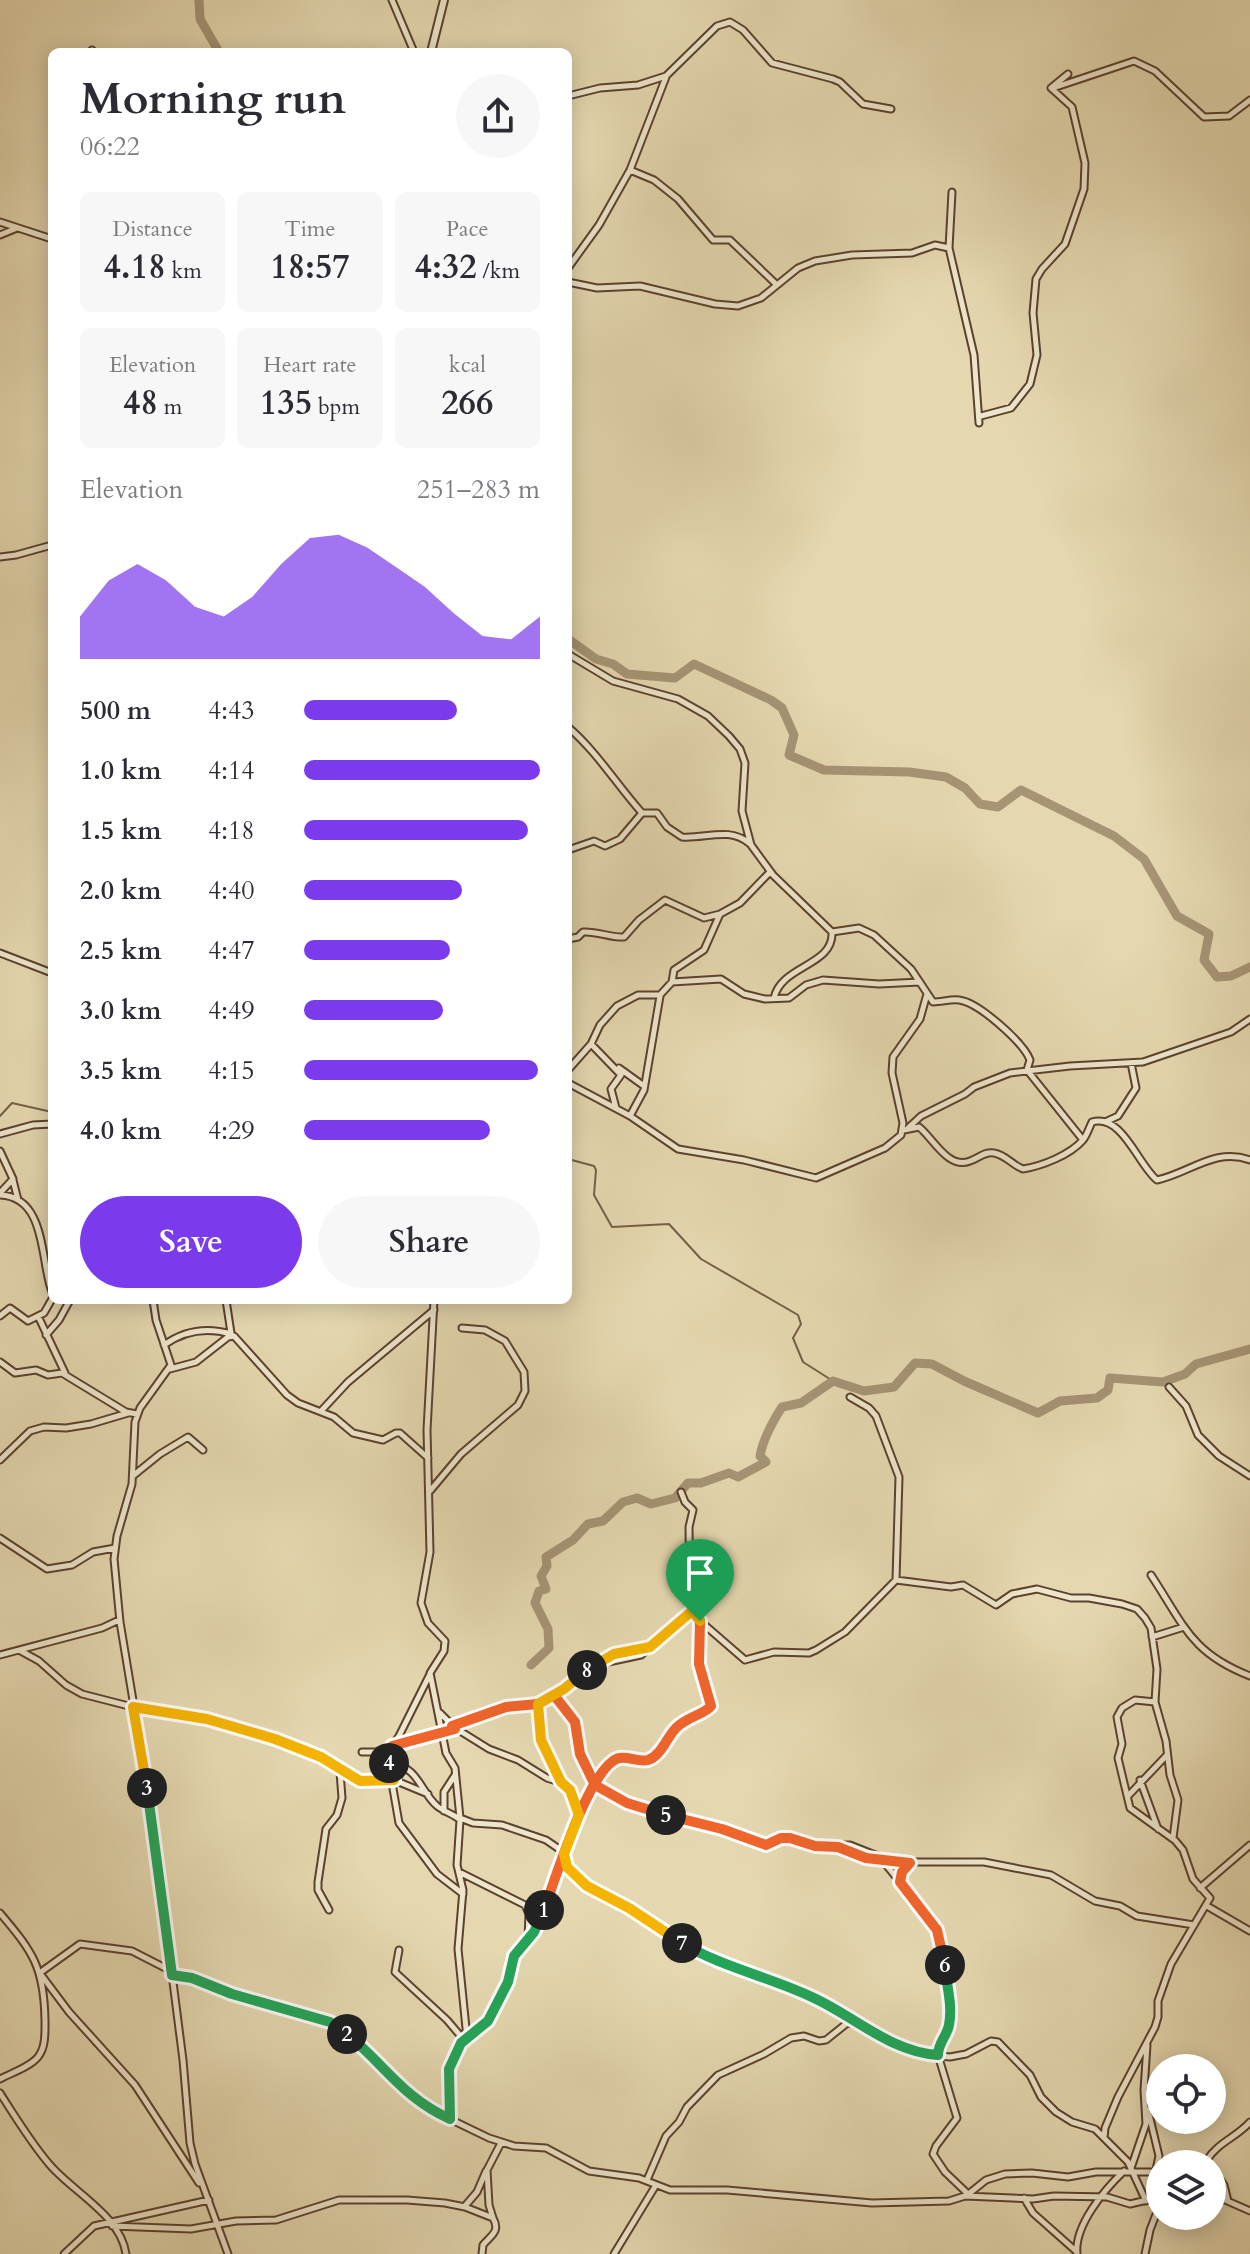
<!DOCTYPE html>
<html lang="en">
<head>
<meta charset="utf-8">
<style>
  body { margin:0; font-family:Cardo,serif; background:#f7f7f7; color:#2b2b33; height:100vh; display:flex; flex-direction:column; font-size:30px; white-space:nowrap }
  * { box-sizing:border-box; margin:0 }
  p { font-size:26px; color:#7c7c81 }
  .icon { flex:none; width:44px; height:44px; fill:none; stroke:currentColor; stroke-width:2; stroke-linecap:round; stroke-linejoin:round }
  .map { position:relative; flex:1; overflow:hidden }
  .sheet { position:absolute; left:48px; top:48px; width:524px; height:1256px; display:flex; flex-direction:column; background:#fff; border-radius:12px; box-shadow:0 4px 20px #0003 }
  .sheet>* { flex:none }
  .tools { position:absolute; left:1146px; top:2054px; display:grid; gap:16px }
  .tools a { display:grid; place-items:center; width:80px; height:80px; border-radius:50%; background:#fff; box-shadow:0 4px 20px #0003; font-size:40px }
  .pin { position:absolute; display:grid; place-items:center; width:68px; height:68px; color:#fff; margin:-82px -34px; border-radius:50% 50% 50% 0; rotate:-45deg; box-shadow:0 0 8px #0007 }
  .pin .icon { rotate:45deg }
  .km { position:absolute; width:40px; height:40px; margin:-20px; border-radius:50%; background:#222; color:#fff; font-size:22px; line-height:40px; text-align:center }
  .round { display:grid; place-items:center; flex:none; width:84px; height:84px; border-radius:42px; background:#f7f7f7 }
  .overview { display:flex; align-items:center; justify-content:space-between; height:136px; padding:0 32px }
  h1 { font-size:44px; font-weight:600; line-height:60px }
  .stats { display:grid; grid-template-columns:repeat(3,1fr); gap:12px; height:136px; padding:8px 32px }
  .stats div { display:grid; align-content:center; border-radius:12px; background:#f7f7f7; text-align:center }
  .stats b { font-size:34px; font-weight:600 }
  .stats small { font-size:22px; font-weight:400 }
  .stats p { font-size:22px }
  .chart { height:224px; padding:16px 32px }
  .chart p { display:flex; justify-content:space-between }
  .chart svg { width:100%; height:144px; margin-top:8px; fill:#7c3aed; opacity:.7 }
  .button { display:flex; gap:16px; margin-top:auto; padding:16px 32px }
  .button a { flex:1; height:92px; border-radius:48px; background:#7c3aed; color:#fff; font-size:32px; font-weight:600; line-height:92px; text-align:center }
  .button a+a { background:#f7f7f7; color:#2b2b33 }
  ul { padding:0 32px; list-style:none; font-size:26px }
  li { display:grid; grid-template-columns:128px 96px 1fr; align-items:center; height:60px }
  li i { height:20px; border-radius:10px; background:#7c3aed }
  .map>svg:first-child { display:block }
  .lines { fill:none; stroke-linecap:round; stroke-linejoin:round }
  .stream { stroke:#765f47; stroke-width:2 }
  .river { stroke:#a69475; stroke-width:9 }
  .minor-casing { stroke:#5b412e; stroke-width:9 }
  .tertiary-casing { stroke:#5b412e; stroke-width:10 }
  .minor { stroke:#eee6cc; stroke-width:5 }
  .tertiary { stroke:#eee6cc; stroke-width:6 }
  .split-1-casing { stroke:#fff; stroke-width:16 }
  .split-2-casing { stroke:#fff; stroke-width:16 }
  .split-3-casing { stroke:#fff; stroke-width:16 }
  .split-4-casing { stroke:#fff; stroke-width:16 }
  .split-5-casing { stroke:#fff; stroke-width:16 }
  .split-6-casing { stroke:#fff; stroke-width:16 }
  .split-7-casing { stroke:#fff; stroke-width:16 }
  .split-8-casing { stroke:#fff; stroke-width:16 }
  .split-9-casing { stroke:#fff; stroke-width:16 }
  .split-1 { stroke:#f0652b; stroke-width:10 }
  .split-2 { stroke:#22a559; stroke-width:10 }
  .split-3 { stroke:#22a559; stroke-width:10 }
  .split-4 { stroke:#f5b400; stroke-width:10 }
  .split-5 { stroke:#f0652b; stroke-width:10 }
  .split-6 { stroke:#f0652b; stroke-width:10 }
  .split-7 { stroke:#22a559; stroke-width:10 }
  .split-8 { stroke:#f5b400; stroke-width:10 }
  .split-9 { stroke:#f5b400; stroke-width:10 }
</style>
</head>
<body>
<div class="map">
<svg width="1250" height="2254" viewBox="0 0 1250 2254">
  <rect width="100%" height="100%" fill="#e5d8b0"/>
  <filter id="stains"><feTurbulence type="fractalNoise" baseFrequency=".0025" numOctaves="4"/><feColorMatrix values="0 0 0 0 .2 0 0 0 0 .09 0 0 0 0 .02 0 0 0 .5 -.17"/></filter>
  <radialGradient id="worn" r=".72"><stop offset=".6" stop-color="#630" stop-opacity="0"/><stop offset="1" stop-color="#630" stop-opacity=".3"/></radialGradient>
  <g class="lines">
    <!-- stream -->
    <path class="stream" d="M0,1116L12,1103L52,1112
      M568,1159L594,1166L596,1170L594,1195L612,1227L669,1224L701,1259L798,1315L801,1324L793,1338L803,1362L833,1381"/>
    <!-- river -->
    <path class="river" d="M199,0L200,19L219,52
      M568,639L596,659L613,664L627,674L675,678L694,664L771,700L782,708L794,735L789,755L824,770L909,772L946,777L965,788L980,804L998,807L1021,790L1114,836L1144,859L1177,916L1209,934L1204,960L1217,977L1231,976L1250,967
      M531,1665L549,1648L548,1629L535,1603L539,1591L546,1589L541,1576L547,1566L546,1557L573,1540L588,1524L603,1521L623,1502L637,1498L651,1504L675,1498L688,1483H701L729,1473L738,1477L766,1462L760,1456C763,1439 773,1421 782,1407L801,1403L833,1381L864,1391L894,1387L915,1363L932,1364L964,1381L1038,1413L1060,1401L1097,1398L1108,1390L1110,1378L1163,1382L1185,1374L1196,1364L1250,1349"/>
    <!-- minor casing -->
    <g class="minor-casing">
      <path id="minor" d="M392,0L414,52
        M90,52L92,50
        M1056,87L1134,61L1155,71L1204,117L1229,116L1250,100
        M568,96L600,88L638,85L666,76L717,26L730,22L743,30L772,63L833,79L840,82L863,104L891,109
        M630,170L654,180L678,199L713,240H730L777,285
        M952,192L949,248L974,355L979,423
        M0,222L52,239
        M0,235L17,228
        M568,268L599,225L630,170L666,77
        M568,282L597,288L640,286L715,304L738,306L761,298L798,268L815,261L852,255L912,253L935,245L949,248
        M981,416L1011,408L1030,384L1037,355L1033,313L1036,279L1042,269L1065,244L1084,189L1085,163L1072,107L1051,88L1068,74
        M0,557L16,555L52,545
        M568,654L613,681L678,699L708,716L729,736L740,749L745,763L742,811L751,845L773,875L832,932L859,928L874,935L911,969L933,1002C942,1002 950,999 959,1000C978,1002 1023,1042 1030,1060L1027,1070L1083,1140
        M568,727C598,753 616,784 642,813H657L667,827L682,837C705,839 730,826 750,844
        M568,850L594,841L605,846L620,839L642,813
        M568,939L578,937L583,932C598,931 610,938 624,937L639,920L665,900L704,918L720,914
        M0,953L52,973
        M672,982L674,970L704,950L720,914L740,903L770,872
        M774,998C781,965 834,966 832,932
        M591,1044L621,1075L611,1089L616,1108
        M619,1068L644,1086
        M568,1070L591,1044L600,1025L617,1006L638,995H660L672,982L721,979L744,994L765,999L789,998L806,985L823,980L879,984L920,982
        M568,1083L630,1116L678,1149L744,1160L816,1178L885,1148L901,1135L903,1123L892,1073L893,1057L920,1019L927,994
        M630,1116L644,1090L660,996
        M1105,1122L1118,1116L1136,1088L1131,1063
        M908,1128L921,1116L965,1094L974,1087L1010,1073L1070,1066L1143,1062L1231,1032L1250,1019
        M904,1130L919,1127C933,1138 948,1170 970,1161C979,1158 985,1151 994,1153C1006,1155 1012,1165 1023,1169C1042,1166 1070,1155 1083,1140C1087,1135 1089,1128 1092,1122C1122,1113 1138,1165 1157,1180C1190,1173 1215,1147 1250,1160
        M0,1134L33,1125L52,1124
        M0,1151L13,1179L0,1193
        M13,1180L18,1200
        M0,1195C47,1197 40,1261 52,1292
        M153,1300L156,1320L171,1365L140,1408L135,1422L132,1484L117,1536L114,1559L120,1622L150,1803L183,2060L190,2143L195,2164L228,2254
        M226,1300L231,1333
        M434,1300L427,1430L430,1552L421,1603L428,1623L445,1641L444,1651L430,1673L446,1753L455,1768L460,1818L473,1823L502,1825L546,1840L562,1851L567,1867L587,1886L629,1908L708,1959L812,1997L849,2015L894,2044L930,2055L950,2057L966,2054L991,2041L998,2042L1030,2075L1041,2097L1056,2112L1072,2122L1095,2129L1104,2138
        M0,1316L10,1308L28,1321L44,1313L52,1299
        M38,1316L65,1373
        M46,1335L59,1320L70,1300
        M164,1345C185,1330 207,1327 231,1334
        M0,1362L15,1373L36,1370L48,1375L62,1373L126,1412L137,1414
        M170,1369L196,1362L228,1337L234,1336L287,1395L298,1403L334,1417L353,1433L383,1440L396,1433H400L428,1458
        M1169,1387L1186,1406L1198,1435L1219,1456L1250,1476
        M322,1410L348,1382L434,1310
        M0,1460L30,1431L44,1427L66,1428L91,1424L128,1413
        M134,1475L160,1454L188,1437L203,1450
        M430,1491L461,1454L518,1405L525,1391L524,1372L505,1341L485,1330L462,1328
        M681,1492L685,1502L693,1510L689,1527L690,1605L700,1621L745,1660L774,1652L809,1653L816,1650L845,1632L896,1580L899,1477L876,1416L869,1408L850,1397
        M0,1538L47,1569L72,1565L93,1552L115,1548
        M1151,1575C1184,1625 1191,1653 1250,1676
        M896,1580L951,1587L963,1585L996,1605L1012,1594L1037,1589L1071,1598H1089L1122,1604L1137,1609L1145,1618L1151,1628L1157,1669L1155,1702L1166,1741L1170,1775L1178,1800L1173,1838L1183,1850L1193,1879L1210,1898L1171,1964L1158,2001V2017L1155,2027L1118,2097L1105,2128L1104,2138L1128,2162L1146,2201
        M1152,1637L1184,1627
        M19,1650L39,1661L66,1685L82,1694L156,1713L207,1719L292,1745L336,1766L340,1772L342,1798L337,1815L326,1829L318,1882V1890L329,1910
        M0,1655L102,1628L119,1620
        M599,1664L641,1655L649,1648
        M430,1674L399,1736L387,1754L399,1823L437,1874L463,1894
        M554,1695L575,1722L580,1754L595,1785L644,1809L722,1829L766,1845L781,1838H790L815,1846L850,1845L893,1862H984L1051,1875L1095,1901L1120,1906L1137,1916L1194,1925
        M1155,1702L1135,1700L1122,1708L1117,1717L1122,1744L1118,1758L1130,1808L1173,1839
        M538,1704L541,1740L560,1781
        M440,1713L453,1726L506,1707L538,1704L614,1654L641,1651L658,1643L692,1611
        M452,1726L489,1749L518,1760L547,1778L566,1784L579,1814
        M362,1752H376L446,1731
        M389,1762C420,1768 419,1790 437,1806C444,1812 454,1814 460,1820L457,1865L463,1890L458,1949L467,2038
        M340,1769L360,1781L394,1780L428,1794
        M1140,1780L1158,1829
        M1128,1796L1167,1755
        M444,1811V1792L455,1775
        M838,1847L873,1858
        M882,1860L900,1882
        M910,1863L902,1872L900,1882L927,1914L940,1935L950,2005L948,2028L938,2047V2055L957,2118L936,2146L933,2154L945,2172L968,2194
        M1200,1888L1250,1845
        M1207,1906L1250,1931
        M0,1913C33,1952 44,1967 45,2020C45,2032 46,2047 38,2057C30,2067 11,2073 0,2079
        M528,1939L540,1922L555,1875L582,1808L603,1774L614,1759L626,1758L646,1761L653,1758C664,1747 670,1733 683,1722C692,1714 704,1715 711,1706L699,1664L700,1623
        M399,1950L395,1972L447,2020L464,2040
        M41,1972L80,1944L132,1951L171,1971
        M172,1975L192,1978L232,1994L330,2022L369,2052L409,2095L429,2109L489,2138L514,2146L546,2148L589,2171L639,2178L670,2190H727L872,2203L949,2201L965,2196L1033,2199L1054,2196L1107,2197L1130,2204L1160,2197
        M42,1976L69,2012L135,2085L199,2183
        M0,2093C16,2118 31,2143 50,2165C73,2192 121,2216 126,2254
        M1148,2110L1159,2156L1152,2188L1154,2199
        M450,2119L449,2069L461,2043L488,2021L508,1982L514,1956L528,1939L529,1914L525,1905L459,1872
        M1209,2164L1207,2160C1217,2143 1237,2137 1250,2122
        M1131,2168L1146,2124L1144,2090L1147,2045
        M1212,2168L1224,2185L1228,2201
        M647,2180L666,2136L679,2122L687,2107L718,2075L764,2054L791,2038L804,2036L819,2041L826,2040L846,2024L857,2021
        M966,2196L986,2180L1005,2174L1032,2173L1068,2177L1096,2172H1160
        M1024,2198L1033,2213L1077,2252
        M1212,2199L1225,2200L1250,2211
        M465,2206L477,2192L486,2171
        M493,2218L489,2205L487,2170L501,2143
        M112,2226L191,2229L236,2221L276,2220L339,2200H407L445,2203L465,2207L493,2218C501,2232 490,2236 483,2245L482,2254
        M64,2254L94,2226L209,2200
        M614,2254L656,2185
        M1077,2254C1074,2226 1104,2190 1124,2171
        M1145,2254L1150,2230L1160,2204"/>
    </g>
    <!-- tertiary casing -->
    <g class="tertiary-casing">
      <path id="tertiary" d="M431,52L444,0"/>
    </g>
    <!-- minor -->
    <use href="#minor" class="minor"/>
    <!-- tertiary -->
    <use href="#tertiary" class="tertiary"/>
  </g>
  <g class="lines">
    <!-- split-1 casing -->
    <g class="split-1-casing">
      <path id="split-1" d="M544,1910C556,1877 585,1781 613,1761C623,1753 637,1763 648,1760C661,1756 667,1737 676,1728C687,1717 705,1714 711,1706L699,1664L700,1621"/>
    </g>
    <!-- split-2 casing -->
    <g class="split-2-casing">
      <path id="split-2" d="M347,2034C385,2065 403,2098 450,2119L449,2069L461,2043L488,2021L508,1982L514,1956L534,1932L544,1910"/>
    </g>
    <!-- split-3 casing -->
    <g class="split-3-casing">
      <path id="split-3" d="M147,1788L172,1975L192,1978L232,1994L330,2022L347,2034"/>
    </g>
    <!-- split-4 casing -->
    <g class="split-4-casing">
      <path id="split-4" d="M147,1788L133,1707L207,1719L275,1739L321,1757L360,1781L394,1780L389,1763"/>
    </g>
    <!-- split-5 casing -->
    <g class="split-5-casing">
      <path id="split-5" d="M389,1763L387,1754L392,1746L455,1729L452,1726L506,1707L538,1704L554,1695L575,1722L580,1754L595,1785L627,1803L666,1815"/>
    </g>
    <!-- split-6 casing -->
    <g class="split-6-casing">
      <path id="split-6" d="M666,1815L722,1829L766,1845L781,1838H790L815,1846L838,1847L866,1858L910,1863L902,1872L900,1882L937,1930L945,1965"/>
    </g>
    <!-- split-7 casing -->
    <g class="split-7-casing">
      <path id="split-7" d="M682,1943C723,1968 771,1977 814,1998C855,2017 891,2052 938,2055C938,2043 947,2036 949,2025C953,2004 946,1985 945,1965"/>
    </g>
    <!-- split-8 casing -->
    <g class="split-8-casing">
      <path id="split-8" d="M587,1670L564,1689L538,1704L541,1740L561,1782L570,1790L579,1815L564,1854L567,1867L587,1886L629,1908L682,1943"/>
    </g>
    <!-- split-9 casing -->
    <g class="split-9-casing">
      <path id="split-9" d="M587,1670L614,1654L650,1647L692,1611L700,1621"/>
    </g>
    <!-- split-1 -->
    <use href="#split-1" class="split-1"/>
    <!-- split-2 -->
    <use href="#split-2" class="split-2"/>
    <!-- split-3 -->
    <use href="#split-3" class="split-3"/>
    <!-- split-4 -->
    <use href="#split-4" class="split-4"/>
    <!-- split-5 -->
    <use href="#split-5" class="split-5"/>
    <!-- split-6 -->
    <use href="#split-6" class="split-6"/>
    <!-- split-7 -->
    <use href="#split-7" class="split-7"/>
    <!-- split-8 -->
    <use href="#split-8" class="split-8"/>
    <!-- split-9 -->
    <use href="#split-9" class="split-9"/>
  </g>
  <rect width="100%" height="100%" filter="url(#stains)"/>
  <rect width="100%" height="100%" fill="url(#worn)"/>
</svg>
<div class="tools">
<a><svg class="icon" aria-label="locate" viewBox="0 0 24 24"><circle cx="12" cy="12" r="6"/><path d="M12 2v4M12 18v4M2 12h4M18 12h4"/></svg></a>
<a><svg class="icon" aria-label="layers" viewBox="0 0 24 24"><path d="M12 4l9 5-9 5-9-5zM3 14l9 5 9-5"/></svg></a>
</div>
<div class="pin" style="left:700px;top:1621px;background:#1e9e55"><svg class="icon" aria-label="arrive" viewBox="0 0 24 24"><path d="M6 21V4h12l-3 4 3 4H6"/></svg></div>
<b class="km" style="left:544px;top:1910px">1</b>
<b class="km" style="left:347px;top:2034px">2</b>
<b class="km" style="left:147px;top:1788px">3</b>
<b class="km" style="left:389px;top:1763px">4</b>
<b class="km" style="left:666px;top:1815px">5</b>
<b class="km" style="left:945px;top:1965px">6</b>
<b class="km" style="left:682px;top:1943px">7</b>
<b class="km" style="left:587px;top:1670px">8</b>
<section class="sheet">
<div class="overview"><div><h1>Morning run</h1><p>06:22</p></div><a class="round"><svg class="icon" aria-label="share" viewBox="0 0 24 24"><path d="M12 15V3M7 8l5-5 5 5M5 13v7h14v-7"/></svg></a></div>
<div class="stats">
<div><p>Distance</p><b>4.18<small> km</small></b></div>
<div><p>Time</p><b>18:57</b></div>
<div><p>Pace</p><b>4:32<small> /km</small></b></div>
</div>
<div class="stats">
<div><p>Elevation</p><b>48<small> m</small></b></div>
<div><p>Heart rate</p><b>135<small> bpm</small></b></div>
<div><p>kcal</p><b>266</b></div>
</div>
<div class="chart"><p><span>Elevation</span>251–283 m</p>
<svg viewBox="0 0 160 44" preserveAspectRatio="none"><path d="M0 44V31L10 20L20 15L30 20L40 28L50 31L60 25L70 15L80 7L90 6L100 10L110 16L120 22L130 30L140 37L150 38L160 31V44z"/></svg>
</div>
<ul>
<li><b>500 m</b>4:43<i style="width:65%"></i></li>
<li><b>1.0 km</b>4:14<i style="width:100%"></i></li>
<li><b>1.5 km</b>4:18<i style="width:95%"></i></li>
<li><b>2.0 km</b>4:40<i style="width:67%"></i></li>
<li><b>2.5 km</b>4:47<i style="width:62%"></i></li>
<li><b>3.0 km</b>4:49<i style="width:59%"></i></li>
<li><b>3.5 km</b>4:15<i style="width:99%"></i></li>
<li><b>4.0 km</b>4:29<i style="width:79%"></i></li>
</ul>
<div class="button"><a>Save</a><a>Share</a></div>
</section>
</div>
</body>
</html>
